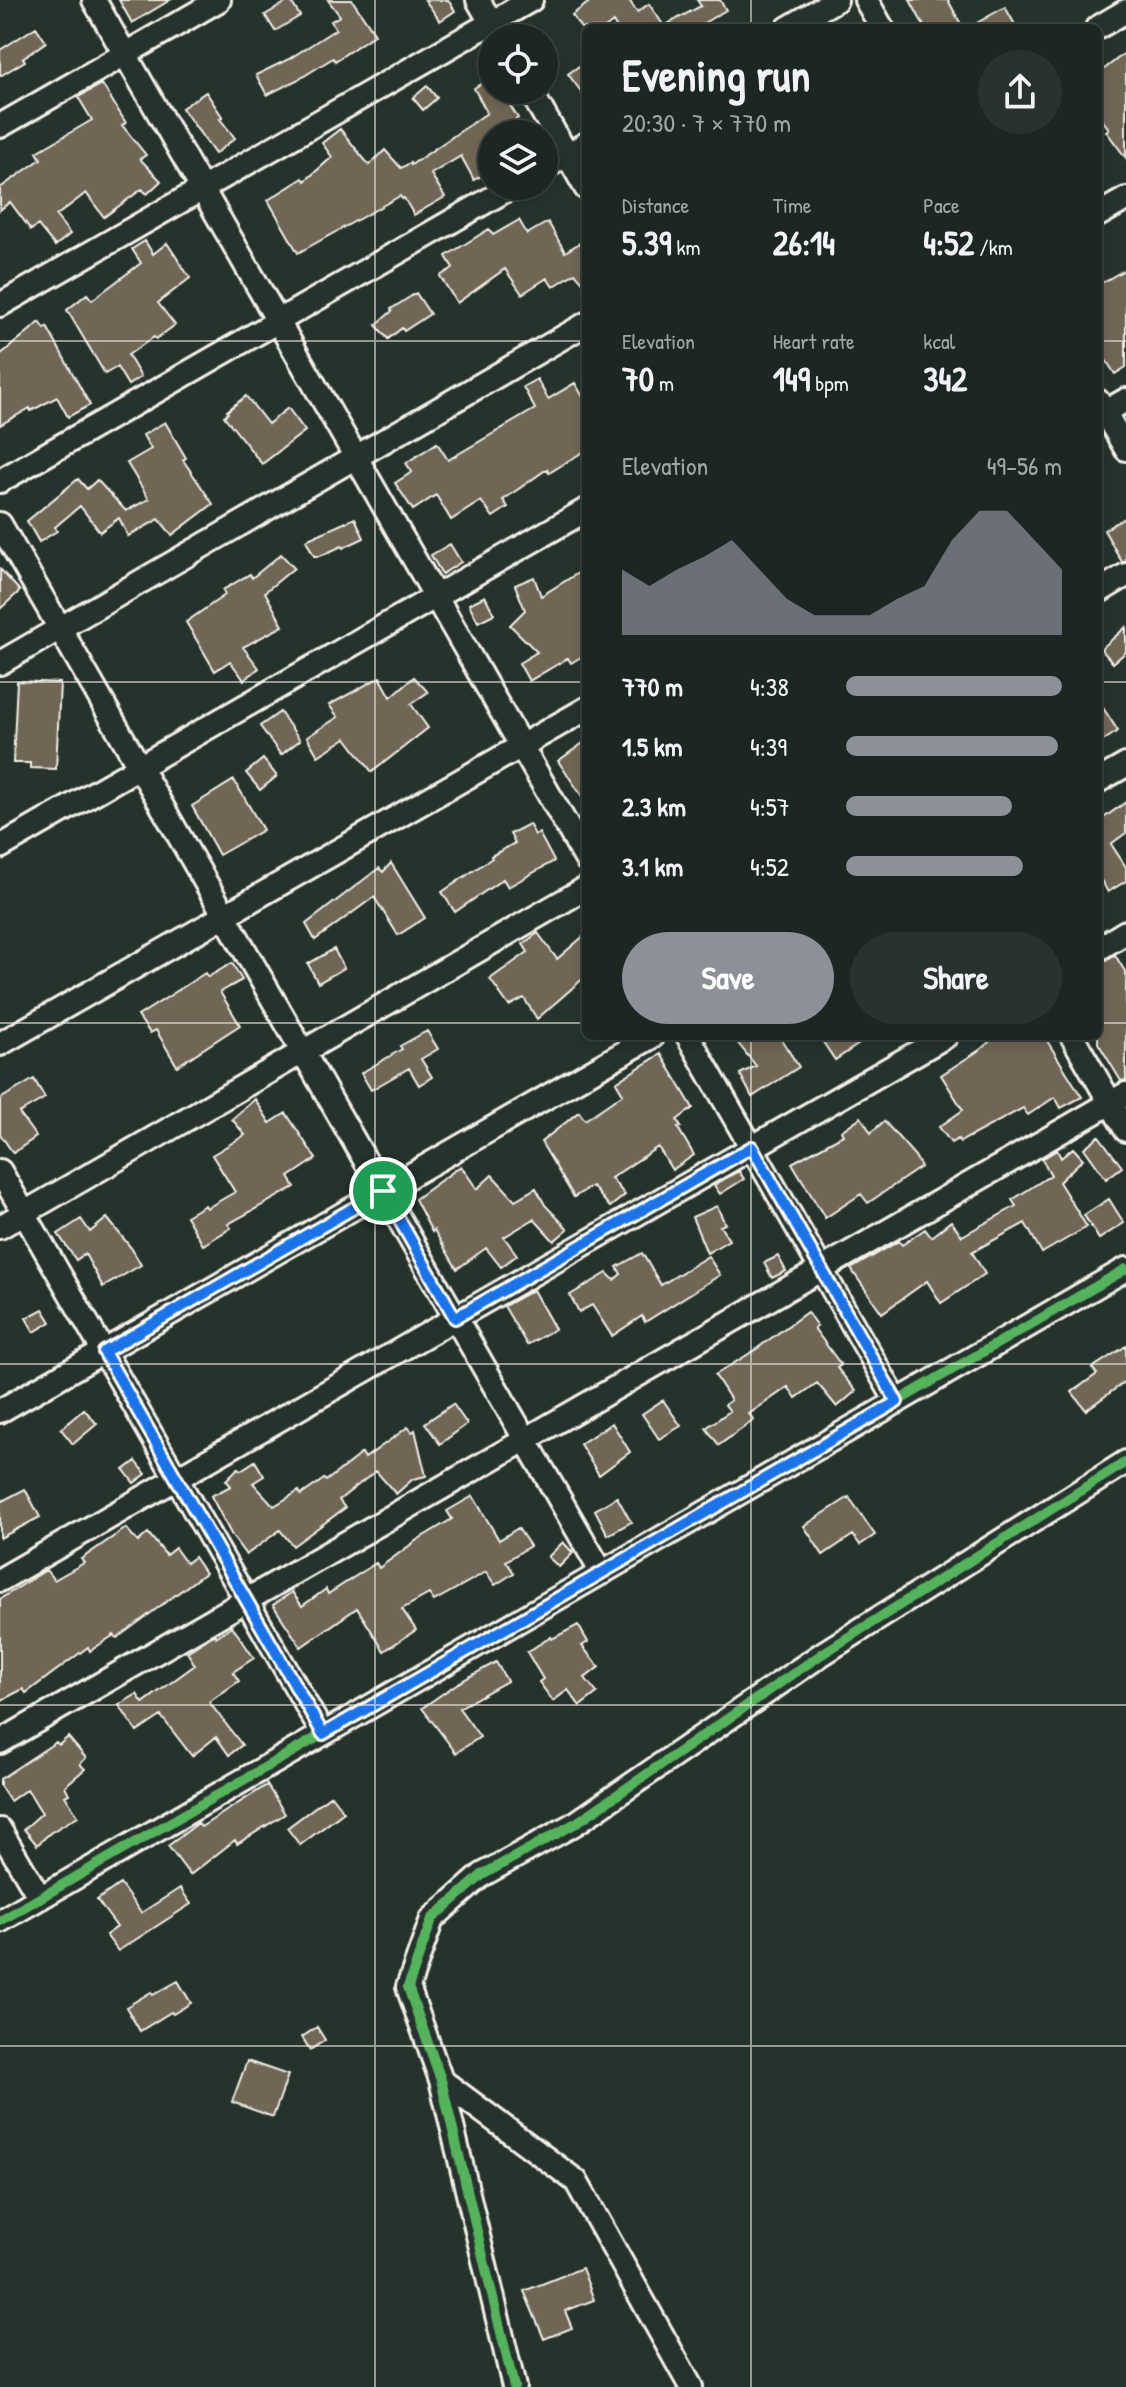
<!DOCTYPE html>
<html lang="en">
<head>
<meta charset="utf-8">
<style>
  body { margin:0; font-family:"Patrick Hand",sans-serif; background:#29322f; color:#f1f3f6; height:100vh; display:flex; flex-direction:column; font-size:30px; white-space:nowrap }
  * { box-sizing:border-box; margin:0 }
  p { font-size:26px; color:#a0a5a5 }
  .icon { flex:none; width:44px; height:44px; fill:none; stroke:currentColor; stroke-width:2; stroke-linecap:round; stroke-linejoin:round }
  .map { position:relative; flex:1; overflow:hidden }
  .drawer { position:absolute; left:582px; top:24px; width:520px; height:1016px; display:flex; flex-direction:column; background:#1c2622; border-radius:12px; box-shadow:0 4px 12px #0003,0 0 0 2px #3a4340 }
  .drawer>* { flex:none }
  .fabs { position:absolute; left:478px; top:24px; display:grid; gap:16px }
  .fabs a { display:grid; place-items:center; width:80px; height:80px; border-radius:50%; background:#1c2622; box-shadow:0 4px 12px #0003,0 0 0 2px #3a4340; font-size:40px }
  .pin { position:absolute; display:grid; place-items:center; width:68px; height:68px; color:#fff; margin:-34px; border:4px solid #fff; border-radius:50%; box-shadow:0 2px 8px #0007 }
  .round { display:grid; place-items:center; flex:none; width:84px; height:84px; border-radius:42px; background:#29322f }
  .summary { display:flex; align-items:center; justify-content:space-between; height:136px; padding:0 40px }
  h1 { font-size:44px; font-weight:700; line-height:60px }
  .figures { display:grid; grid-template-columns:repeat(3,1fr); gap:12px; height:136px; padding:8px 40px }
  .figures div { display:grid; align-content:center }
  .figures b { font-size:34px; font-weight:700 }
  .figures small { font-size:22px; font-weight:400 }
  .figures p { font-size:22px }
  .chart { height:224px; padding:16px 40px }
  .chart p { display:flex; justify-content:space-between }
  .chart svg { width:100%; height:144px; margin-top:8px; fill:#8c9099; opacity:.7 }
  .button { display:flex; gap:16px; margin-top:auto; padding:16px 40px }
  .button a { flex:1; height:92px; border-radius:48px; background:#8c9099; color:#fff; font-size:32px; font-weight:700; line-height:92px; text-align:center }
  .button a+a { background:#29322f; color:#f1f3f6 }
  ul { padding:0 40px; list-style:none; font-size:26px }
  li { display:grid; grid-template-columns:128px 96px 1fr; align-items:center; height:60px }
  li i { height:20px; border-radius:10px; background:#8c9099 }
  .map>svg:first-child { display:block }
  .building { fill:#6f6657; stroke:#f4f1e8; stroke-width:2 }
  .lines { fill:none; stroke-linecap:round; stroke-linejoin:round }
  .minor-casing { stroke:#f4f1e8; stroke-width:28 }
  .minor { stroke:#26332d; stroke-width:22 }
  .cycleway-casing { stroke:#26332d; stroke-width:15 }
  .cycleway { stroke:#56b35d; stroke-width:10 }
  .route-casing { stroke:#fff; stroke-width:16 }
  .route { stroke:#1a73e8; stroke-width:10 }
  .grid { fill:none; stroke:#f4f1e8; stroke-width:2; stroke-opacity:0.55 }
</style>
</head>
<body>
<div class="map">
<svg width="1126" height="2387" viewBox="0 0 1126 2387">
  <rect width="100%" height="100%" fill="#26332d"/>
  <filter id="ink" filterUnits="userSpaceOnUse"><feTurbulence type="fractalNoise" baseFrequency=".0125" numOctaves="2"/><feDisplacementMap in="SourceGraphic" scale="16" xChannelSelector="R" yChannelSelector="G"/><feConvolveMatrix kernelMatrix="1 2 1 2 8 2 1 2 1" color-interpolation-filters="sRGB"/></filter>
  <g filter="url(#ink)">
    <!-- building -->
    <path class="building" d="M119,0H170L132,23Z
      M290,0L300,16L275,31L265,15Z
      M328,0H352L375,34L335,61L333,58L301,78L267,95L256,75L289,59L336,29L331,21L340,16Z
      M425,0H448L455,11L440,21Z
      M592,0H629L637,12L649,4L664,26L701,6L697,0H720L726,10L695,28H614L616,27L613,22L605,28H581L572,15Z
      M910,0H948L963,28H925Z
      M1005,7L1017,28H968Z
      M36,27L46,42L23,58L25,61L0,76V50Z
      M1126,52V158L1106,131L1109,129L1098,114V74Z
      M586,61V98L568,74Z
      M492,77V90H500L518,118L497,134H492V138L479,148L491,171L474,180L461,156L431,174L445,197L414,215L404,198L402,199L400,196L298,253L268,200L303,178L305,181L332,157L322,143L340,129L369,165L385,150L401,168L410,163L411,165L487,113L474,88Z
      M102,84L126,123L122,125L146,155L140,159L161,181L147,194L142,189L104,217L86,193L56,216L70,234L55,246L38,225L31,230L10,202L0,210V188L41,159L37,152L92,120L78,97Z
      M427,86L437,98L423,110L413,98Z
      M206,92L223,118L220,119L235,138L215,154L182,108Z
      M519,220L527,234L548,222L565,252L586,239V286L575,273L553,287L547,278L522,294L505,269L457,303L440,276L453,268L446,256L489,229L493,235Z
      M145,241L153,254L167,243L190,278L158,303L175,325L156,339L154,337L128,355L141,377L128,385L117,367L105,374L67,310L87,294L92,300L141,263L132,249Z
      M1126,269V367L1115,374L1098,348V285Z
      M416,293L430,314L404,331L402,328L388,339L376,325L392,311L391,309Z
      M40,322L45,329L47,327L90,405L68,417L57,397L31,411L30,408L0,425V355Z
      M537,379L548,399L575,383L586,402V450L549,473L547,469L503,500L508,507L493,517L481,501L451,520L436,495L413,510L395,483L412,472L406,463L437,443L448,460L535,409L523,387Z
      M246,396L268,424L288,408L305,431L262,464L224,416L228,413L227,411Z
      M165,422L186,458L183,460L213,504L172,535L159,519L128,536L119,518L100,532L80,506L55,527L57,531L39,542L27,521L78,479L87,489L97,480L126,511L149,499L127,463L151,449L143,435Z
      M1126,517V561L1122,562L1104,530Z
      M355,518L364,538L343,548L342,546L320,556H314L306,540Z
      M450,544L461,562L442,574L431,555Z
      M281,554L294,568L265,592L283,626L243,647L259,668L244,680L230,661L215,671L186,622L225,595L223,590L250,574L252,578Z
      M586,568V654L571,663L568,658L529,681L519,663L537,652L510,625L525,610L515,585L534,577L541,596Z
      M0,569L20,591L0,609Z
      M485,596L494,614L478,622L469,604Z
      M1126,627V652L1113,663L1101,649Z
      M380,677L391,697L414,677L428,692L411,704L428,728L372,772L346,738L318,756L307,737L338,717L329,705Z
      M17,681L60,683L56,769L30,768V763H13Z
      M1098,700L1118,731L1098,744Z
      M280,712L300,740L281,755L260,726Z
      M586,741V802L558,761Z
      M263,759L277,776L260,790L246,773Z
      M234,780L263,830L219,855L192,806Z
      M1126,802V833L1111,844L1126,867V881L1108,892L1098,875V822Z
      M529,824L535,835L539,833L554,861L508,887L503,879L455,912L442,892L492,858L491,856L515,843L510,834Z
      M391,863L425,918L398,935L374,897L315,940L306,924L379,868L383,872Z
      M538,933L557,959L586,934V976L537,1019L524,998L509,1006L490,979L528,952L523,944Z
      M334,949L344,968L318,983L308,964Z
      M1115,955L1126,973V1080L1121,1081L1098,1043V965Z
      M232,963L242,980L220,992L240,1025L177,1066L156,1030L150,1033L138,1016L205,973L208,977Z
      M427,1031L438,1049L421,1059L432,1077L419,1085L409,1068L371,1090L361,1073L402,1049L400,1046Z
      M746,1036H779L799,1067L752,1097L740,1074L756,1066L737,1042Z
      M819,1036H871L835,1060Z
      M996,1036H1044L1082,1097L1061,1108L1055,1097L1028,1115L1023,1108L960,1142L958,1139L951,1143L939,1127L963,1110L941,1075L981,1049Z
      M661,1054L693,1108L677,1120L681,1127L678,1128L694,1155L672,1170L658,1147L611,1178L625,1195L610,1207L592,1186L574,1197L541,1142L579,1112L585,1120L623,1094L616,1082Z
      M34,1079L45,1098L19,1113L36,1137L13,1153L0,1134V1099Z
      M255,1099L270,1123L286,1113L316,1159L289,1177L295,1187L228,1224L231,1228L203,1245L186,1216L205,1205L207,1208L235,1192L212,1155L245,1135L232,1119Z
      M861,1117L871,1133L884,1121L915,1156L921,1167L868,1203L861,1194L825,1218L792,1163L843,1135L841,1131Z
      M1099,1136L1122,1167L1106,1179L1084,1148Z
      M1073,1148L1083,1159L1059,1182L1087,1227L1042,1253L1025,1223L972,1252L985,1274L941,1303L927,1281L882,1313L851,1269L899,1241L902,1245L925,1229L931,1237L951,1221L962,1236L1016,1206L1012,1200L1051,1175L1042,1159L1057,1150L1061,1158Z
      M461,1166L477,1189L492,1175L515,1200L536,1188L545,1205L568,1229L554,1241L534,1219L504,1237L517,1255L501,1267L486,1248L457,1269L434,1230L432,1232L415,1199Z
      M739,1171L744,1179L720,1194L714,1185Z
      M1109,1199L1124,1223L1099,1239L1084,1215Z
      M717,1206L725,1224L720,1226L729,1240L707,1253L692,1217Z
      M107,1218L132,1249L141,1265L103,1287L85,1254L76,1260L58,1234L81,1219L90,1232Z
      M642,1253L661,1285L708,1256L720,1275L645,1322L642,1316L612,1336L592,1305L579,1312L570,1295L607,1273L614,1280L621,1274L617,1267Z
      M778,1256L786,1271L772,1278L764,1263Z
      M533,1290L555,1329L527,1345L504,1306Z
      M43,1309L51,1322L34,1332L26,1318Z
      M807,1312L817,1326L814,1328L841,1365L837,1368L856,1391L837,1407L817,1383L796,1398L788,1387L749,1414L754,1420L719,1445L706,1428L730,1411L725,1405L731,1400L715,1375L755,1350Z
      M1126,1346V1381L1086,1410L1072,1392L1097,1374L1092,1368Z
      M663,1400L681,1426L659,1439L642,1414Z
      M453,1404L467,1424L440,1444L425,1423Z
      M84,1409L97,1424L73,1444L61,1429Z
      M612,1423L630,1452L599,1475L580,1444Z
      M408,1427L412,1432L415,1430L426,1476L413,1479L396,1494L376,1471L339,1500L345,1508L293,1546L280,1530L246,1555L232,1536L211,1496L231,1486L226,1480L238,1468L241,1470L255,1461L264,1476L253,1483L274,1506L299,1491L301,1495L324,1479L326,1481L362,1453L365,1458Z
      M136,1461L146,1474L134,1483L124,1470Z
      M25,1489L40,1517L0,1538V1502Z
      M473,1496L499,1540L518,1528L530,1546L506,1561L514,1573L495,1585L486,1572L434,1601L429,1594L402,1609L416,1630L384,1651L357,1608L301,1647L273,1605L292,1592L302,1606L326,1589L328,1594L376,1563L379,1568L417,1540L452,1519L447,1511Z
      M617,1497L631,1522L608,1535L595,1510Z
      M849,1497L875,1535L860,1545L853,1535L823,1555L804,1526Z
      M126,1528L138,1542L148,1533L166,1555L175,1548L186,1563L194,1557L205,1573L117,1638L114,1635L90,1651L88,1647L26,1693L23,1689L0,1701V1599L46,1570L54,1580L84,1563L81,1559Z
      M563,1542L573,1553L559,1567L548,1557Z
      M578,1625L588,1642L582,1646L599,1667L585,1678L597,1693L580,1706L568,1690L553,1701L539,1682L543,1679L527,1652L551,1637L552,1639Z
      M232,1626L254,1658L233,1672L239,1681L209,1702L242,1745L229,1755L216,1737L192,1756L161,1716L137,1732L119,1705L137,1694L143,1703L195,1665L187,1652L215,1634L216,1637Z
      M496,1662L507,1681L459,1708L480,1737L456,1753L422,1708L458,1683Z
      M68,1737L86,1758L80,1764L85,1769L65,1786L69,1794L65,1796L78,1816L50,1833L37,1845L24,1829L42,1813L27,1789L10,1801L0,1786V1779L56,1742L59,1745Z
      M267,1785L285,1814L237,1844L235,1840L190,1875L168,1846L198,1823L201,1827Z
      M331,1795L344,1812L300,1845L287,1828Z
      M120,1884L141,1913L180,1888L191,1904L118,1951L106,1935L117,1927L97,1900Z
      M178,1981L191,2003L173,2014L171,2012L140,2031L126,2007L151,1992L153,1995Z
      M317,2027L325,2040L310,2050L302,2037Z
      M247,2061L288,2075L273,2117L232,2102Z
      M582,2268L594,2300L565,2311L572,2328L544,2339L524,2291Z"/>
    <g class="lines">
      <!-- minor casing -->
      <g class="minor-casing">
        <path id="minor" d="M94,0L586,859
          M478,0L500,38
          M866,0L882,28
          M788,28L836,0
          M1097,28L1126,11
          M530,90L586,188
          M0,126L219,0
          M544,168L586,144
          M1098,215L1126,199
          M0,305L531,0
          M1098,401L1126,449
          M1098,416L1126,400
          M0,481L513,186
          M0,524L602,1573
          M1098,592L1126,575
          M0,663L586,324
          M1098,781L1126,765
          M0,847L586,510
          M1098,949L1126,932
          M688,1036L897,1402
          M1072,1036L1126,1130
          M0,1044L586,709
          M0,1171L323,1734
          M0,1227L586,888
          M0,1411L653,1036
          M0,1580L946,1036
          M0,1742L1126,1094
          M0,1830L40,1898
          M0,1921L1126,1269
          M441,2080L576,2181L691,2387
          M514,2387L441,2080L408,1987L432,1919L482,1875L576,1823L822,1654L1126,1462"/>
      </g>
      <!-- minor -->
      <use href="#minor" class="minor"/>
      <!-- cycleway casing -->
      <g class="cycleway-casing">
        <path id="cycleway" d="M0,1921L1126,1269
          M514,2387L441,2080L408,1987L432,1919L482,1875L576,1823L822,1654L1126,1462"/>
      </g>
      <!-- cycleway -->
      <use href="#cycleway" class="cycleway"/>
    </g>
  </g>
  <g class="lines" filter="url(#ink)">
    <!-- route casing -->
    <g class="route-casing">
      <path id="route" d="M752,1147L897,1402L323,1734L104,1352L383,1191L455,1318Z"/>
    </g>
    <!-- route -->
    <use href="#route" class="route"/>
  </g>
  <!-- grid -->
  <path class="grid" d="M375,0V2387M751,0V28M0,341H586M1098,341H1126M0,682H586M1098,682H1126M0,1023H586M1098,1023H1126M751,1036V2387M0,1364H1126M0,1705H1126M0,2046H1126"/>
</svg>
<div class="fabs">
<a><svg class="icon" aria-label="locate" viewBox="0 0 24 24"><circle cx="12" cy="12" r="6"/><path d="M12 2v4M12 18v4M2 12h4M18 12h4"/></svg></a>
<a><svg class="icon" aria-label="layers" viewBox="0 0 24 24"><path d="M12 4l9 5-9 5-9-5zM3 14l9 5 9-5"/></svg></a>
</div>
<div class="pin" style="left:383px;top:1191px;background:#1e9e55"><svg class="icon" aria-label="arrive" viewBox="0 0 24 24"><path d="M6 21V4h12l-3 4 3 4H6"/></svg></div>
<section class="drawer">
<div class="summary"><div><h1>Evening run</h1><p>20:30 · 7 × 770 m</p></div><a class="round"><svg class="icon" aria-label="share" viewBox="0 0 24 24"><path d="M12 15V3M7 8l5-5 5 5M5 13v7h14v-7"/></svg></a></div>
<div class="figures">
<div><p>Distance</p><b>5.39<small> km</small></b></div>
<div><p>Time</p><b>26:14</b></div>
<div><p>Pace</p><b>4:52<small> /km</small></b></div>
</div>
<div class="figures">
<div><p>Elevation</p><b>70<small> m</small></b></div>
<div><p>Heart rate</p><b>149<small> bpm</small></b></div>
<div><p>kcal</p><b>342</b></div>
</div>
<div class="chart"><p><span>Elevation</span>49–56 m</p>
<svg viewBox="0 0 160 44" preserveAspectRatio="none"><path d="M0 44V24L10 29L20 24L30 20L40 15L50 24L60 33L70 38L80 38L90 38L100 33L110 29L120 15L130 6L140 6L150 15L160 24V44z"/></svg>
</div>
<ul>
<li><b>770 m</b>4:38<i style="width:100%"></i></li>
<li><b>1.5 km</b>4:39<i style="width:98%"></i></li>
<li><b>2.3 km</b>4:57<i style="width:77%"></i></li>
<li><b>3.1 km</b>4:52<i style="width:82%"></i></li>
</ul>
<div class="button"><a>Save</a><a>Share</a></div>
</section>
</div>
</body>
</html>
